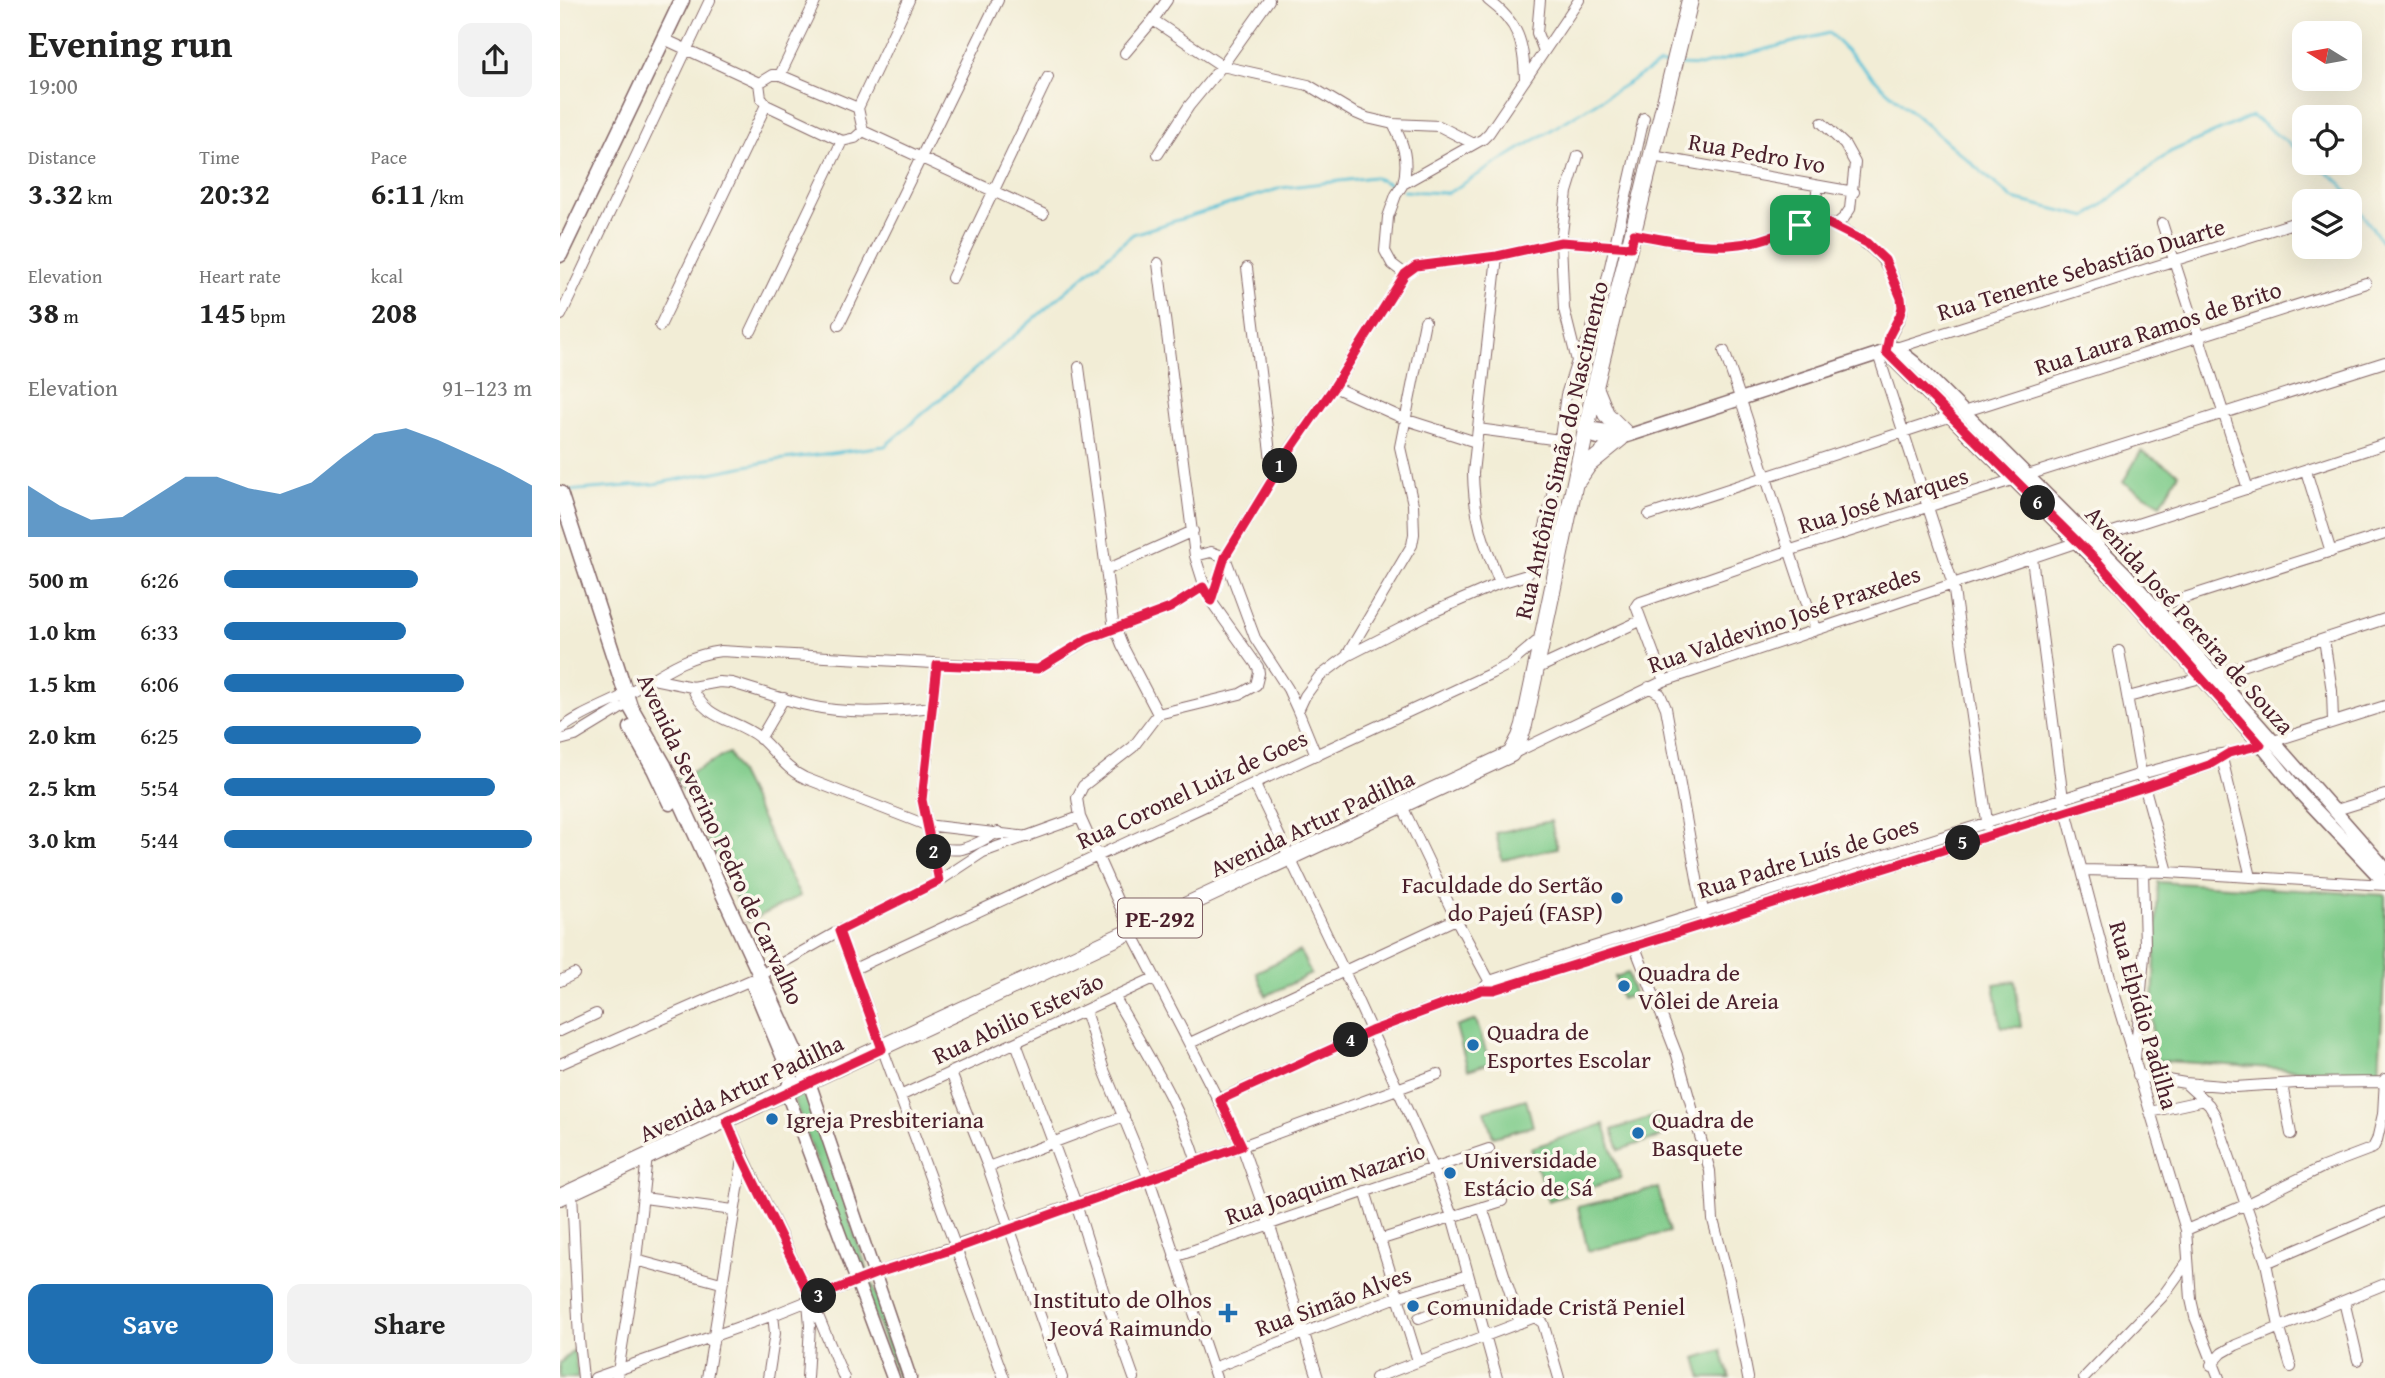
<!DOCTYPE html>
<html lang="en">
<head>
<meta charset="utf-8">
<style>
  body { margin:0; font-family:"Gentium Book Plus",serif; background:#f2f2f2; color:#222; height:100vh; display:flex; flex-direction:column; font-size:26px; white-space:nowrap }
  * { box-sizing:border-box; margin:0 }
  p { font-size:23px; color:#767676 }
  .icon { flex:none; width:38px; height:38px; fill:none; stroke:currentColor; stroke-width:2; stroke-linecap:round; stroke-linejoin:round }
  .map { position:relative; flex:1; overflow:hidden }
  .panel { display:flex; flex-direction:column; background:#fff; width:560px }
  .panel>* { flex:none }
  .needle { width:46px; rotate:281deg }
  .controls { position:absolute; left:1732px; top:21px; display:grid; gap:14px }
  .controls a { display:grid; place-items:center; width:70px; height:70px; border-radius:14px; background:#fff; box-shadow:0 7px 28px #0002; font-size:35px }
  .pin { position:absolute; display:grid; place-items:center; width:60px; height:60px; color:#fff; margin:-30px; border-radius:14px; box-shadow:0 4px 10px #0006 }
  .km { position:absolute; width:35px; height:35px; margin:-18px; border-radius:50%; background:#222; color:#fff; font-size:19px; line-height:35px; text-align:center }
  .round { display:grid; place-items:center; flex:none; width:74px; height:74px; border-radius:14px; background:#f2f2f2 }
  .head { display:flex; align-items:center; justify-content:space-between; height:119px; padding:0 28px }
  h1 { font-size:38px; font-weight:600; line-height:52px }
  .stats { display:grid; grid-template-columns:repeat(3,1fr); gap:10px; height:119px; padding:7px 28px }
  .stats div { display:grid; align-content:center }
  .stats b { font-size:30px; font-weight:600 }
  .stats small { font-size:19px; font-weight:400 }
  .stats p { font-size:19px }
  .chart { height:196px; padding:14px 28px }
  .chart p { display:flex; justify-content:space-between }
  .chart svg { width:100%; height:126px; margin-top:7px; fill:#1f6fb2; opacity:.7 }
  .cta { display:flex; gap:14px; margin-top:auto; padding:14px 28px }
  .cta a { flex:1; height:80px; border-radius:14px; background:#1f6fb2; color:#fff; font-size:28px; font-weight:600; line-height:80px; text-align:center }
  .cta a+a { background:#f2f2f2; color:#222 }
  ul { padding:0 28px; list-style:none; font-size:23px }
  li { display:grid; grid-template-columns:112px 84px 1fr; align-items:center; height:52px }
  li i { height:18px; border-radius:9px; background:#1f6fb2 }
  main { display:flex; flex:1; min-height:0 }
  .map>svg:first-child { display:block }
  .green { fill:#80cc8b; stroke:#65765b; stroke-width:2 }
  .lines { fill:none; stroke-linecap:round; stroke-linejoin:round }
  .stream { stroke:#5ac1d7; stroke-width:2.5 }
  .minor-casing { stroke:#856767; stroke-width:12 }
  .tertiary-casing { stroke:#856767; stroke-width:15 }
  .secondary-casing { stroke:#856767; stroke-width:17 }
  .primary-casing { stroke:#856767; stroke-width:18 }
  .minor { stroke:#fff; stroke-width:10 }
  .tertiary { stroke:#fff; stroke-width:12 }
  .secondary { stroke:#fff; stroke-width:14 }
  .primary { stroke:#fff; stroke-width:16 }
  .route-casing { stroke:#fff; stroke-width:14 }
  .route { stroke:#e11d48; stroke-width:9 }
  .poi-dot { fill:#1f6fb2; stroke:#fbf7ec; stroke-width:2.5 }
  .labels { text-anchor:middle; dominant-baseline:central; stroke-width:7; stroke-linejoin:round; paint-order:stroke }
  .shield { fill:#fbf7ec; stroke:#7f6065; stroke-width:2 }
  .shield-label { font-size:23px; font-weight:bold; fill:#4a1f2b }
  .street-label { font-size:24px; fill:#4a1f2b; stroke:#fbf7ec }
  .poi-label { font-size:24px; fill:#4a1f2b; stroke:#fbf7ec; text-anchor:start }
</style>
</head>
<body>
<main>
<section class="panel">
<div class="head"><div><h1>Evening run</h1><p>19:00</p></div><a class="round"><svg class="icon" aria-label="share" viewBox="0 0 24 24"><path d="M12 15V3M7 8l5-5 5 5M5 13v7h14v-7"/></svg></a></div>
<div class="stats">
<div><p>Distance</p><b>3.32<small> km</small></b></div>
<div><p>Time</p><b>20:32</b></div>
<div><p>Pace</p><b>6:11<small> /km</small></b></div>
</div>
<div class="stats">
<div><p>Elevation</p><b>38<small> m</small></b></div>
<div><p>Heart rate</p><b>145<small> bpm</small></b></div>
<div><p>kcal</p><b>208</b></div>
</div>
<div class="chart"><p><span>Elevation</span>91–123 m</p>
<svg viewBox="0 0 160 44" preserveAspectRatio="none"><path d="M0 44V26L10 33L20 38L30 37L40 30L50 23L60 23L70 27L80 29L90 25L100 16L110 8L120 6L130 10L140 15L150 20L160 26V44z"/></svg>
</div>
<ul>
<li><b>500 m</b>6:26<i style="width:63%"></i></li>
<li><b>1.0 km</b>6:33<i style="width:59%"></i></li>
<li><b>1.5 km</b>6:06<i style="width:78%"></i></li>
<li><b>2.0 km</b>6:25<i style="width:64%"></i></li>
<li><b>2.5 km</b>5:54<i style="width:88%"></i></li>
<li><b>3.0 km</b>5:44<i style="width:100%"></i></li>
</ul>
<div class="cta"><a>Save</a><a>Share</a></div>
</section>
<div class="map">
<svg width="1825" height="1378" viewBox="0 0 1825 1378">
  <rect width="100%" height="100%" fill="#fbf7ec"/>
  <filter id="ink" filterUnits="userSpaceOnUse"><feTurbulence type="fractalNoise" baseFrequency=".0143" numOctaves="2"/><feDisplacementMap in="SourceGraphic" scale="14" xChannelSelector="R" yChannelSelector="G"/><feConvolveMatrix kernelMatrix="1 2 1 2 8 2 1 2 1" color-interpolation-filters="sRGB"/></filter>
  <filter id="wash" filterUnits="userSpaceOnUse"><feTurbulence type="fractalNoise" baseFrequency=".00686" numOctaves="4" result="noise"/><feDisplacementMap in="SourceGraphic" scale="28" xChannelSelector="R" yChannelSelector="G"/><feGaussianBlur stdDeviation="1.57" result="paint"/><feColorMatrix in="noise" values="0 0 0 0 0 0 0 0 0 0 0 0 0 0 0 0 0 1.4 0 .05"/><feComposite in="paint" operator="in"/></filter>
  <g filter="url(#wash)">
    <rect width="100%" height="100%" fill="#f2edd6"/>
    <!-- green -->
    <path class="green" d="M1581,451L1619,473L1601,504L1563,482Z
      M169,753L240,896L188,922L117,779Z
      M991,821L997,848L942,860L936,833Z
      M1598,882L1825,895V954L1819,1075L1591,1060Z
      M740,951L751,974L706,996L696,972Z
      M1068,973L1074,995L1061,999L1055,977Z
      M1455,981L1461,1027H1441L1434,984Z
      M916,1020L930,1063L908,1070L896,1027Z
      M246,1090L293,1230L347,1378H338L233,1097Z
      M966,1099L973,1126L933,1137L925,1111Z
      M1097,1115L1103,1136L1059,1150L1052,1130Z
      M1044,1124L1061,1178L988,1201L971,1148Z
      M1098,1188L1109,1232L1028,1251L1018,1207Z
      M14,1350L18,1378H0V1363Z
      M1161,1350L1170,1378H1142L1136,1358Z"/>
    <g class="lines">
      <!-- stream -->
      <path class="stream" d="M1120,65L1140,66L1269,33L1323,87L1453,199L1527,217L1610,152L1692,116L1745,156
        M1754,163L1780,182L1825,246
        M843,191L888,193L1099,64L1110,65
        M6,491L94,484L217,460L325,446L573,234L721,188L813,177L835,186"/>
    </g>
  </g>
  <g filter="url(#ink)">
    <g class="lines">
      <!-- minor casing -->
      <g class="minor-casing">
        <path id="minor" d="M928,0C959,23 964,43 965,80
          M980,0L977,33L984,51
          M593,20L607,0
          M104,39L199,83
          M565,53L593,20L662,66L748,85L793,112L807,118L833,124L879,126L914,144
          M220,75L256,0
          M298,108L220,75H212L199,83L201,98L206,105L282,141L295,138L303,131L298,108L349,0
          M1262,123L1285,145L1295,163L1290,209L1284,218L1274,226
          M833,124C844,144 849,161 843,184
          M303,131L483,214
          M598,154L629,106L662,66L709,0
          M1092,156L1294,192
          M1253,216L1258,186
          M1602,223L1688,489
          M1074,234C1142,247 1190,257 1253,216C1287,232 1321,244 1335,282C1338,290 1343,299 1342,308C1341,322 1329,332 1327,348
          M937,256L913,473C914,518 923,542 940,583
          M598,263L635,556L646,591
          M687,268L713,476
          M845,274L832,264L825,251L828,217L836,195L843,184L923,139L929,133L1019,0
          M392,278L488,77
          M1,315L150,0
          M279,325L438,0
          M100,326L206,105
          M191,331L282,141
          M1328,344L1336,348L1743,220
          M1164,351C1197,443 1223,537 1256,629
          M1318,354L1393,584L1428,828
          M1017,361L1029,338L1046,284L1084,118
          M519,367L553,622L562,645L598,714
          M774,387L847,420L916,442
          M1403,412L1806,283
          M918,429L1000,440
          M1746,471L1771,552
          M1089,515L1392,416
          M1531,539L1825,444
          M635,556L651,552L665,557L695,638L728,689L738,711
          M1472,558L1503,799L1553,989L1626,1230L1631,1299L1635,1317L1659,1378
          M546,570L633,531
          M1596,607L1825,534
          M1764,639L1772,691L1773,722
          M1559,651L1581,774L1608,872
          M787,655L852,545L854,534L853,504L840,447L865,321
          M377,665L362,800L379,881
          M976,669L1080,621
          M1654,675L1825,619
          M93,679L132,687L159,682L172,683C196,690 221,699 246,705C288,715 331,712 372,707
          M1104,681L1076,606L1078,603L1228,551L1825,362
          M132,687C147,723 174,717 200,738C216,752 225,769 245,778L366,825L468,837
          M1089,687L1100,694L1106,708L1144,917
          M1568,697L1641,678
          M0,730C18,715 42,707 63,696C96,678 121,656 161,651L478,669L528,639L610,608L643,587
          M200,739L224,698
          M0,740L15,736L61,708
          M952,754L1104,681L1518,542
          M1661,754L1691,877
          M756,755L738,711L745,696L759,677L787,656L873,612L940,583L967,575L976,564L991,502L1006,395L1017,361L1004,309L1001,242L1007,192L1018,156
          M694,783L784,971L874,1169L892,1216L937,1378
          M842,806L896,919L932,986
          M1773,811L1825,795
          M372,845C401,856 412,846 438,832
          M1523,870L1608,872L1825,885
          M279,931L444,1378
          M1075,947L1117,1055L1150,1171L1153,1220L1170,1284L1188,1378
          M294,969L932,673L950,664L982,637
          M199,976L279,931L379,881L423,852L520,817
          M0,981L14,974
          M922,990L930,981L1020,951L1581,774L1647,756L1669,753L1701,745L1825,706
          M554,996C584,1050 619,1103 637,1162
          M525,1011L544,1070L589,1179L656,1378
          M0,1031L36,1014
          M456,1043L516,1204L544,1293L574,1378
          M630,1043L896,919
          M1575,1059L1585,945L1583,871
          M0,1064L191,980
          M391,1073L428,1167L502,1378
          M1578,1075L1625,1083L1675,1087L1737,1083L1825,1082
          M1825,1079L1823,1114L1825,1116
          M1625,1083L1649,1105L1655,1115L1706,1263L1719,1326L1731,1367
          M1722,1084L1731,1134
          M340,1096L594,978
          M659,1100L811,1031L922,990H934L1585,787L1649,765L1669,753
          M1590,1112L1645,1100
          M167,1121L251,1299L284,1378
          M428,1167L564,1116
          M805,1191L858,1361
          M12,1192L19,1340L23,1378
          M84,1198L173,1210
          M922,1207L960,1323
          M1626,1230L1687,1204L1763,1167L1813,1148L1817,1140L1823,1114
          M819,1240L942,1201
          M614,1257L929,1149
          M76,1260L161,1283
          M1706,1263L1825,1212
          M1784,1301L1798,1360
          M859,1318L914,1297
          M1651,1365L1662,1353L1676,1345L1825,1284
          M653,1368L837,1297L908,1275
          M35,1378L213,1315L315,1274L682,1146L878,1074
          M57,1378L76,1260L87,1156
          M147,1378L183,1159
          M208,1378L215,1333L213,1315
          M247,1378L250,1325L248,1302
          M758,1378L709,1223L682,1146L571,931L520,817L517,798L523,786L573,747L598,714L680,694L696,685L699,673L698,667L651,601L665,557L731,448L774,387L845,274L856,266L937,256L1001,242L1071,247
          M815,1378L975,1317L983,1323L999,1378
          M1524,1378L1602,1297L1628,1261"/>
      </g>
      <!-- tertiary casing -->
      <g class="tertiary-casing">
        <path id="tertiary" d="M1326,352L1562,588L1701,745L1741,794L1825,883
          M1024,434L1049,441L1061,438L1336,348L1355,363L1565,573L1825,868
          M1024,434L1034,429L1068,434
          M249,1082L350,1378
          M227,1093L333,1378"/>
      </g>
      <!-- secondary casing -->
      <g class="secondary-casing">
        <path id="secondary" d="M0,255L122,0
          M0,493L70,706L104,765L249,1082
          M71,728L94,769L110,803
          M193,983L229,1070L231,1080L227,1093"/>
      </g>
      <!-- primary casing -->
      <g class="primary-casing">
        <path id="primary" d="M1035,387L1046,414L1065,433
          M1018,480L1029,464L1061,438
          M0,1197L951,754L960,737L964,725L1035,387L1130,0"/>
      </g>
      <!-- minor -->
      <use href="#minor" class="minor"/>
      <!-- tertiary -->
      <use href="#tertiary" class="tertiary"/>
      <!-- secondary -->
      <use href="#secondary" class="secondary"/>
      <!-- primary -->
      <use href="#primary" class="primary"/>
    </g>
  </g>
  <g class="lines" filter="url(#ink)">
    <!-- route casing -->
    <g class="route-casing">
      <path id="route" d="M1253,216L1307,243L1325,260L1341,298L1342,307L1340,315L1329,336L1326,352L1538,562L1701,745L1669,753L1649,765L1585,787L934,990H922L811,1031L660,1100L682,1146L397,1248L315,1274L251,1299L183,1159L167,1121L322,1049L279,931L379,881L362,800L377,665L478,669L527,639L610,608L643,587L651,601L665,557L731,449L774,387L845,274L856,266L937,256L1001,242L1071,247L1074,234C1142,247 1191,257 1253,216Z"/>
    </g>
    <!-- route -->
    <use href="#route" class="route"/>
  </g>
  <!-- markers -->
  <g class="poi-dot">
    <circle cx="1057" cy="898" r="7"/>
    <circle cx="1064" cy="986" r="7"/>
    <circle cx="913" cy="1045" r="7"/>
    <circle cx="212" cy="1119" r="7"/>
    <circle cx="1078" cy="1133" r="7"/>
    <circle cx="890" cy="1173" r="7"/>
    <circle cx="853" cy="1306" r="7"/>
    <path d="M664.5 1302.5h7v7h7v7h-7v7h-7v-7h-7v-7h7z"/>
  </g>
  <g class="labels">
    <!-- shield labels -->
    <rect class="shield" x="558" y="898.5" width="84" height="39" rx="5"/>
    <g class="shield-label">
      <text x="600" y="918">PE-292</text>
    </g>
    <!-- street labels -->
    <g class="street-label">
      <text transform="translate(1197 153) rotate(10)">Rua Pedro Ivo</text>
      <text transform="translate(1521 269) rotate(-17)">Rua Tenente Sebastião Duarte</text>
      <text transform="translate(1598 328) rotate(-18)">Rua Laura Ramos de Brito</text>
      <text transform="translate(1001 450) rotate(-77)">Rua Antônio Simão do Nascimento</text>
      <text transform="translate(1323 500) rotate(-17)">Rua José Marques</text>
      <text transform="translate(1224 619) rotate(-19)">Rua Valdevino José Praxedes</text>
      <text transform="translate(1630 620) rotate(48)">Avenida José Pereira de Souza</text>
      <text transform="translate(632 789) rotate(-25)">Rua Coronel Luiz de Goes</text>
      <text transform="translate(752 823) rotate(-25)">Avenida Artur Padilha</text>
      <text transform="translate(161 839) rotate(65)">Avenida Severino Pedro de Carvalho</text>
      <text transform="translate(1248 857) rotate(-17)">Rua Padre Luís de Goes</text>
      <text transform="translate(1584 1015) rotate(74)">Rua Elpídio Padilha</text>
      <text transform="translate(458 1018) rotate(-25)">Rua Abilio Estevão</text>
      <text transform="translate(181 1088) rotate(-25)">Avenida Artur Padilha</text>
      <text transform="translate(765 1183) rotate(-19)">Rua Joaquim Nazario</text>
      <text transform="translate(773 1301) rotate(-20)">Rua Simão Alves</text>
    </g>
    <!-- poi labels -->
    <g class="poi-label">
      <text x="1043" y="884" text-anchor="end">Faculdade do Sertão<tspan x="1043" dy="28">do Pajeú (FASP)</tspan></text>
      <text x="1078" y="972">Quadra de<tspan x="1078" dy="28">Vôlei de Areia</tspan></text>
      <text x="927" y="1031">Quadra de<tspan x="927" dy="28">Esportes Escolar</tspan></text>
      <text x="226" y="1119">Igreja Presbiteriana</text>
      <text x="1092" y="1119">Quadra de<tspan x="1092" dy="28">Basquete</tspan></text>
      <text x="904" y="1159">Universidade<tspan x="904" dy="28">Estácio de Sá</tspan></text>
      <text x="652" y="1299" text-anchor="end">Instituto de Olhos<tspan x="652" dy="28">Jeová Raimundo</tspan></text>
      <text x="867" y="1306">Comunidade Cristã Peniel</text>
    </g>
  </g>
</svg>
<div class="controls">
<a><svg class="needle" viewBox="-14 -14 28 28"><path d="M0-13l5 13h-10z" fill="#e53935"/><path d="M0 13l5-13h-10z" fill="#767676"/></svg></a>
<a><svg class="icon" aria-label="locate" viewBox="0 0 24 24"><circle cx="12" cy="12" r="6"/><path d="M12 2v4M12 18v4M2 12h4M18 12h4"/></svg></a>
<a><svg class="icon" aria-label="layers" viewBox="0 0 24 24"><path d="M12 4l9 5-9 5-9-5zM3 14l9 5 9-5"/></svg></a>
</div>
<div class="pin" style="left:1240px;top:225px;background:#1e9e55"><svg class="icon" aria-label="arrive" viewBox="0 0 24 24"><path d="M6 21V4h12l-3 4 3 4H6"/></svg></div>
<b class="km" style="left:720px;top:466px">1</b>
<b class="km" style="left:374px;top:852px">2</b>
<b class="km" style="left:259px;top:1296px">3</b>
<b class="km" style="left:791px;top:1040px">4</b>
<b class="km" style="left:1403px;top:843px">5</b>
<b class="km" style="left:1478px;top:503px">6</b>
</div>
</main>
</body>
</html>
